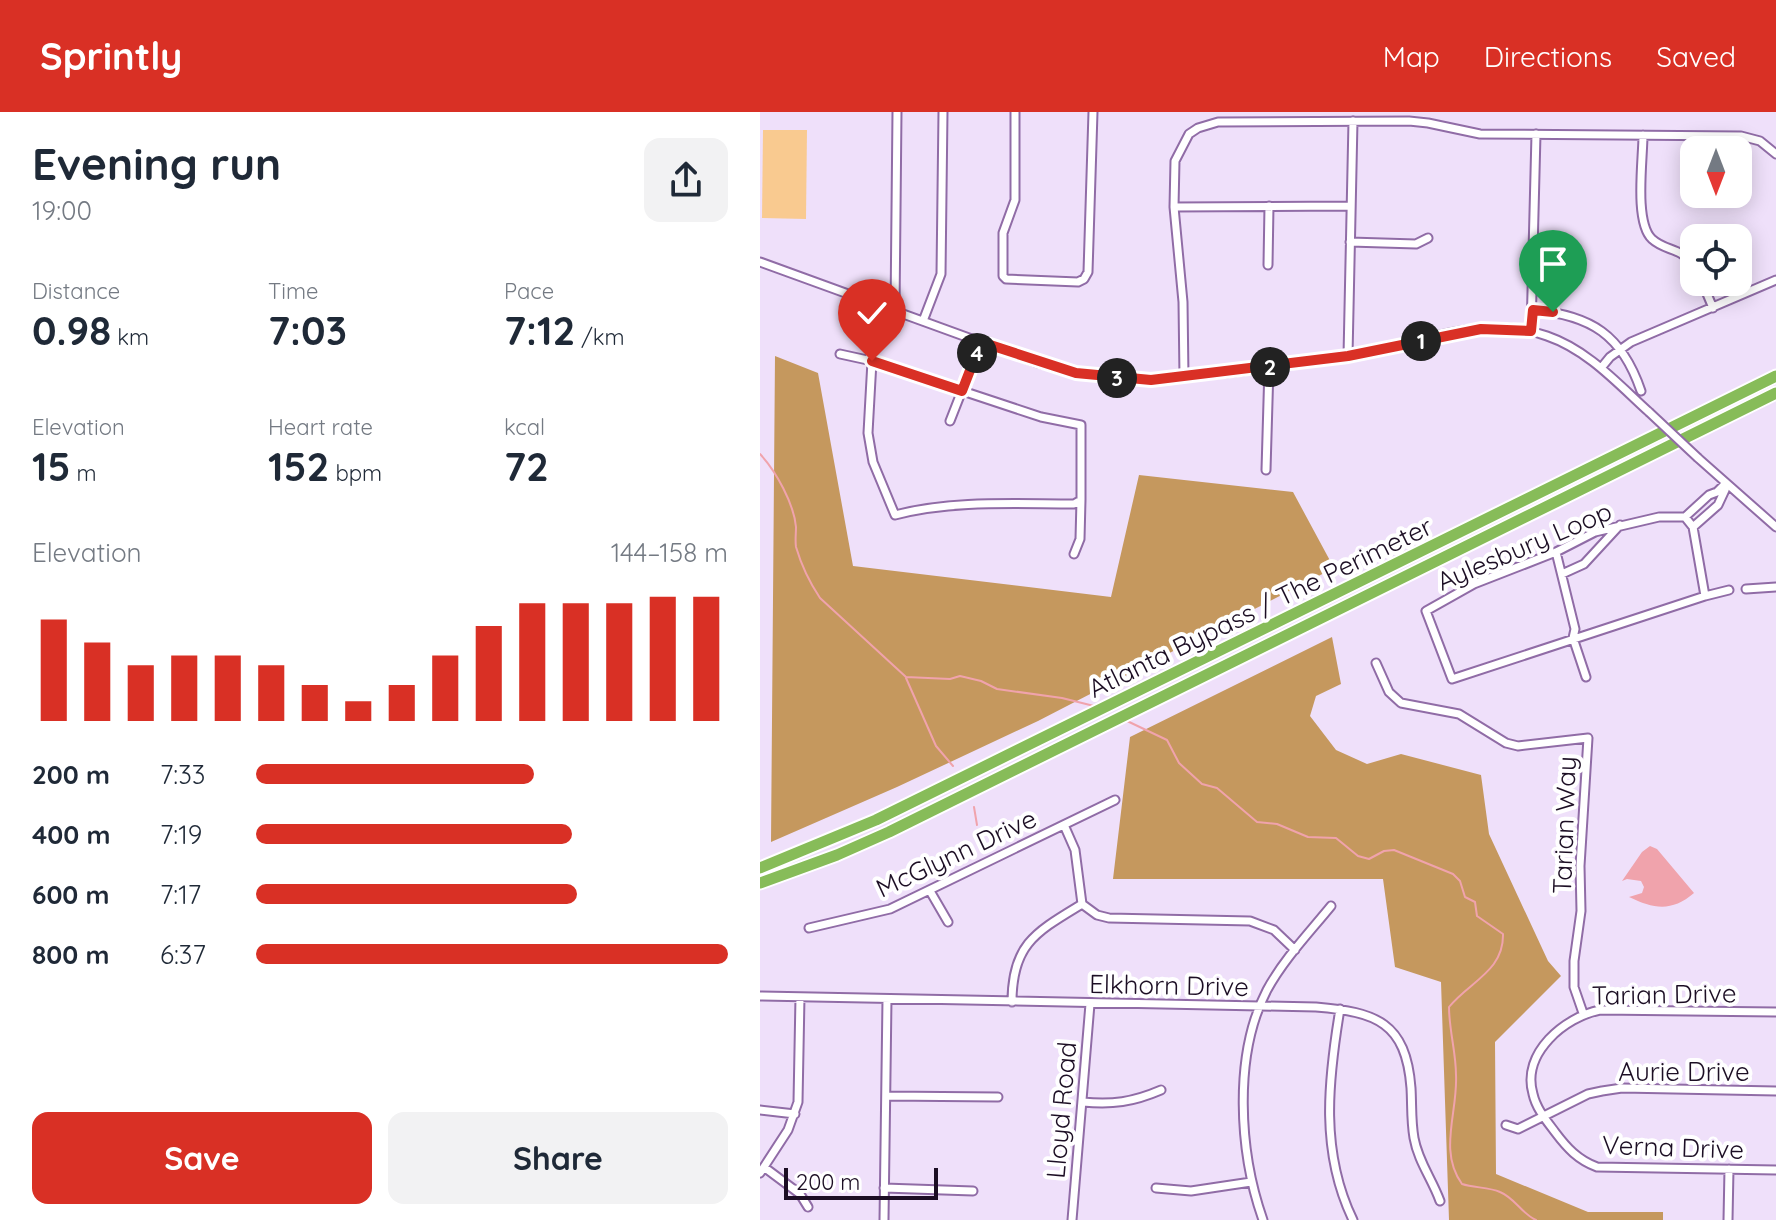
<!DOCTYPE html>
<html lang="en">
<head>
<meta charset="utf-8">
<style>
  body { margin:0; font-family:Quicksand,sans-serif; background:#f2f2f3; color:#1f2937; height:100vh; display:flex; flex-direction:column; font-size:30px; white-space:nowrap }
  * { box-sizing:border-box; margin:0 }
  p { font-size:26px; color:#747a83 }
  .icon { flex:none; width:44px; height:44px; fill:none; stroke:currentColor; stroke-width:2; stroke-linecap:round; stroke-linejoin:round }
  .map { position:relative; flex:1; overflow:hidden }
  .sheet { display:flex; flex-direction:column; background:#fff; width:760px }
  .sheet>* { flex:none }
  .needle { width:52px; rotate:180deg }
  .fabs { position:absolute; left:920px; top:24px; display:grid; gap:16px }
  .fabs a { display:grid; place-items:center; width:72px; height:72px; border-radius:16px; background:#fff; box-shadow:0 4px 20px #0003; font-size:40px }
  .scale { position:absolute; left:24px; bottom:20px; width:154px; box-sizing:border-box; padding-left:8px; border:4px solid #1c0e24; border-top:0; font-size:22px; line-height:28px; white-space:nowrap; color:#1c0e24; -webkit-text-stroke:6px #fff; paint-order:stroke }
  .pin { position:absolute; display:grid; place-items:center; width:68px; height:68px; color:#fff; margin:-82px -34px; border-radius:50% 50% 50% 0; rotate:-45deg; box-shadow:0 0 8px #0007 }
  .pin .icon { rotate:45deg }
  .km { position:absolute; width:40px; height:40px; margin:-20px; border-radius:50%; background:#222; color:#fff; font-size:22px; line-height:40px; text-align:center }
  .round { display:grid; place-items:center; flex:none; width:84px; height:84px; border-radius:16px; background:#f2f2f3 }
  .summary { display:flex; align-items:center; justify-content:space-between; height:136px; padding:0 32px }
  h1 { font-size:44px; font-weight:700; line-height:60px }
  .stats { display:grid; grid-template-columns:repeat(3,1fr); gap:12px; height:136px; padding:8px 32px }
  .stats div { display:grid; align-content:center }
  .stats b { font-size:40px; font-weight:700 }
  .stats small { font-size:22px; font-weight:400 }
  .stats p { font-size:22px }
  .chart { height:224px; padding:16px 32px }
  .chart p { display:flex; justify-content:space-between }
  .chart svg { width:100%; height:144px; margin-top:8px; stroke:#d93025; stroke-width:6 }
  .cta { display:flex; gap:16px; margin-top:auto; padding:16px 32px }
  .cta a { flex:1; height:92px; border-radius:16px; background:#d93025; color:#fff; font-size:32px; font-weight:700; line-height:92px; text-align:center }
  .cta a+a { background:#f2f2f3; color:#1f2937 }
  ul { padding:0 32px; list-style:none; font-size:26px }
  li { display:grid; grid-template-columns:128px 96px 1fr; align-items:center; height:60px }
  li i { height:20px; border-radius:10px; background:#d93025 }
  header { display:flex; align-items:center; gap:48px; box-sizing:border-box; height:112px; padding:0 40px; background:#d93025; color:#fff }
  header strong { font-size:38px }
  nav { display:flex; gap:44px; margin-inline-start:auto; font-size:28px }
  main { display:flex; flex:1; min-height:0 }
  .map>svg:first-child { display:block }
  .green { fill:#f9ca90 }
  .forest { fill:#c5985e }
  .water { fill:#f0a3ac }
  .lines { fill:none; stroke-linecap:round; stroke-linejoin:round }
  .stream { stroke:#f0a3ac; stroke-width:2 }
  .minor-casing { stroke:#906ca6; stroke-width:11 }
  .highway-casing { stroke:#fff; stroke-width:15 }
  .minor { stroke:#fff; stroke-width:7 }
  .highway { stroke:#87bc59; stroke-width:11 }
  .minor-bridge-casing { stroke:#906ca6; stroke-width:11; stroke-linecap:butt }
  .minor-bridge { stroke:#fff; stroke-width:7 }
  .route-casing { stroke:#fff; stroke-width:16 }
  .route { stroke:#d93025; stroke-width:10 }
  .labels { text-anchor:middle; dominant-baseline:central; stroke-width:8; stroke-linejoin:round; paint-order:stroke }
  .street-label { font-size:26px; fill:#1c0e24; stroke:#fff }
</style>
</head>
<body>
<header>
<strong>Sprintly</strong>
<nav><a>Map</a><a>Directions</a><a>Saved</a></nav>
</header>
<main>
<section class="sheet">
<div class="summary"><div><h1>Evening run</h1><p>19:00</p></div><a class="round"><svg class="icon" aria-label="share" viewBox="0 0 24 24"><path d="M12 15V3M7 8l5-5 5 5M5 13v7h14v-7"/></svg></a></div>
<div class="stats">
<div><p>Distance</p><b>0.98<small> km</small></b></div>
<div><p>Time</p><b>7:03</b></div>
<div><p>Pace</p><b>7:12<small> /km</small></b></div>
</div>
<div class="stats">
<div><p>Elevation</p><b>15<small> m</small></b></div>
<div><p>Heart rate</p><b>152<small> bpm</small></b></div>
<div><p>kcal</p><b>72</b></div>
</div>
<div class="chart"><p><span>Elevation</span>144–158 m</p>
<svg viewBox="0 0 160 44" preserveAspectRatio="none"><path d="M5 44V13M15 44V20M25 44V27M35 44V24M45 44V24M55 44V27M65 44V33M75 44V38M85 44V33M95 44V24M105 44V15M115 44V8M125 44V8M135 44V8M145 44V6M155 44V6"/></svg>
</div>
<ul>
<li><b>200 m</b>7:33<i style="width:59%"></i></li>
<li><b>400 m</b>7:19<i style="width:67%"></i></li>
<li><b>600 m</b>7:17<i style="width:68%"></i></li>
<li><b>800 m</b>6:37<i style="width:100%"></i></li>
</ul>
<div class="cta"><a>Save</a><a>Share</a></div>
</section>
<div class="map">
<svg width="1016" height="1108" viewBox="0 0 1016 1108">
  <rect width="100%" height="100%" fill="#efe0fa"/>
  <!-- green -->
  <path class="green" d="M3,18H47L46,107L2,106Z"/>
  <!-- forest -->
  <path class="forest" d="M15,244L58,261L93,454L351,485L379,363L533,380L574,456L278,609L137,675L11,730Z
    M572,525L581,572L556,584L550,604L576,638L607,652L641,642L721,663L729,722L788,849L801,864L735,930L736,1062L828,1100H903V1108H689L681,870L635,855L623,767H353L370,625Z"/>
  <!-- water -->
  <path class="water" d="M890,734L897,737L934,781C912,800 894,797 869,785L882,781L884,775L881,769L867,767L862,769L882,740Z"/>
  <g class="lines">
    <!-- stream -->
    <path class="stream" d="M0,342C16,359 34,392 36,415C36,422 35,428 36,435C41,452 50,471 60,486L146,565L190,567L200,564L221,569L237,577L302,586L334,594
      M146,566L176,634L193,654
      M365,608L407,628L419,651L442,672L457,676L497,710L517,712L548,725L576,726L598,744L609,747L624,739L634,738L693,762L700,769L705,785L715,790L717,804L743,822C744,859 709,870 689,895C689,918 696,940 696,963C698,1000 678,1039 702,1072C714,1076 729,1075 740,1080C755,1086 762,1102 776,1108
      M214,695L217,713"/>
    <!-- minor casing -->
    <g class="minor-casing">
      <path id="minor" d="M255,0V88L243,121V164L246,167L318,170L324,167L328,160L333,0
        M883,23C883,48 874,110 892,127C905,139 919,135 934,152
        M414,95L591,94
        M590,130L656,132L668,126
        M0,150L278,251C315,261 353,269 392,268C416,268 440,263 464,261C506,256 549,251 591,244C653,232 724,201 787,224C828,238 858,272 889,300
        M508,153L509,94
        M942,170L953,196
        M135,198L137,0
        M773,198C831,203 862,223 881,279
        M163,209L181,162L183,0
        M771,219L776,22
        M80,242L112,249
        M588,244L593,9
        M112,249L281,305L321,313V388L314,392C254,392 193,388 135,403L113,350L108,321Z
        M841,256L850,245L871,230L1016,168
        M424,265L423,190L414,95L415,49L429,22L438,16L458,10L649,9L668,11L720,22L981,24L1000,29L1016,42
        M190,309L221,230
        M938,346L1016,415
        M506,358L509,255
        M965,372L957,380L949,383L925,405H899L835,420L796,440L714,472L666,499L692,567L945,484L969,478
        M925,405L933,415L945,484
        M933,415L958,393L965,378
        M796,440L815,517L813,526L826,565
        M314,442L320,427L321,388
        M802,462L824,452L860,413
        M986,477L1016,475
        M616,551L629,580L641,591L699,602L746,631L758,634L828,626L820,754L821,799L814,849V875L823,901
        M304,713L315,738L322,792L337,803L349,806L490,809L514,818L535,838
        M170,779L188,810
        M49,816L130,797L355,688
        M0,884L556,895C616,900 646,910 651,976C652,993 651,1009 654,1026C658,1049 672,1067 680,1089
        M252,890C252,832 276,820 322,792
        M580,897C568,969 560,1040 593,1108
        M1016,900L840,898C805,905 761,941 773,982C776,996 786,1008 795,1020C807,1036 818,1048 837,1055L1016,1058
        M126,984L238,985
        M323,990C352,993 373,990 401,978
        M0,998L35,1002
        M746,1013L758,1017L828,982L842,979L862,976L1016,979
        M4,1055L40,1082L48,1095
        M0,1061L28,1018L38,990L40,885
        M124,1076L213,1079
        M396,1076L431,1079L491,1070
        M124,1108L127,887
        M312,1108L330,892
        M503,1108C479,1040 473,943 507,878C524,847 549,821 571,794
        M968,1108L969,1057"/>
    </g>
    <!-- highway casing -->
    <g class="highway-casing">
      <path id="highway" d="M0,756L116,708L1016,264
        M0,771L77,743L129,720L1016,281"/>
    </g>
    <!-- minor -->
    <use href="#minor" class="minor"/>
    <!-- highway -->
    <use href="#highway" class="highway"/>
    <!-- minor-bridge casing -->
    <g class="minor-bridge-casing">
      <path id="minor-bridge" d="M889,300L938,346"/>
    </g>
    <!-- minor-bridge -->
    <use href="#minor-bridge" class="minor-bridge"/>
  </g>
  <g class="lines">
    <!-- route casing -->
    <g class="route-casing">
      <path id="route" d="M112,249L202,279L221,230L316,261L391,268L588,244L721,217L771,219L773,198L793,200"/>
    </g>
    <!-- route -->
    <use href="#route" class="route"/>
  </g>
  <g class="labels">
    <!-- street labels -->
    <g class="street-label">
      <text transform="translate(764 434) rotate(-23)">Aylesbury Loop</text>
      <text transform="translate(500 495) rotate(-26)">Atlanta Bypass / The Perimeter</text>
      <text transform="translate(804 713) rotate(-88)">Tarian Way</text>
      <text transform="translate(196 741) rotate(-25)">McGlynn Drive</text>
      <text transform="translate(409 873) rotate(1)">Elkhorn Drive</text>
      <text transform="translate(904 882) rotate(-1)">Tarian Drive</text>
      <text x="924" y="959">Aurie Drive</text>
      <text transform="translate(301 998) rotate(-85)">Lloyd Road</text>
      <text transform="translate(913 1035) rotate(2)">Verna Drive</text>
    </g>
  </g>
</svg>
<div class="fabs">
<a><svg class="needle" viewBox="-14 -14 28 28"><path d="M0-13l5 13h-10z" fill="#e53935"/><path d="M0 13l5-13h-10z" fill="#747a83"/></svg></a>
<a><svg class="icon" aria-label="locate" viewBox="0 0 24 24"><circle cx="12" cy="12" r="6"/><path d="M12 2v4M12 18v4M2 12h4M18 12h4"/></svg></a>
</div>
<div class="scale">200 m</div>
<div class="pin" style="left:793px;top:200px;background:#1e9e55"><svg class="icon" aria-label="arrive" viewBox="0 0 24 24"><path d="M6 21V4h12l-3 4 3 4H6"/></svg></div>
<div class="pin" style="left:112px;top:249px;background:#d93025"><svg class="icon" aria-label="check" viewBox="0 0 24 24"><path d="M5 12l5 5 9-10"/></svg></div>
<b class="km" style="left:661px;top:229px">1</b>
<b class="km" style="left:510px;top:255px">2</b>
<b class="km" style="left:357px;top:266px">3</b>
<b class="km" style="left:217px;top:241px">4</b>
</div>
</main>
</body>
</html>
